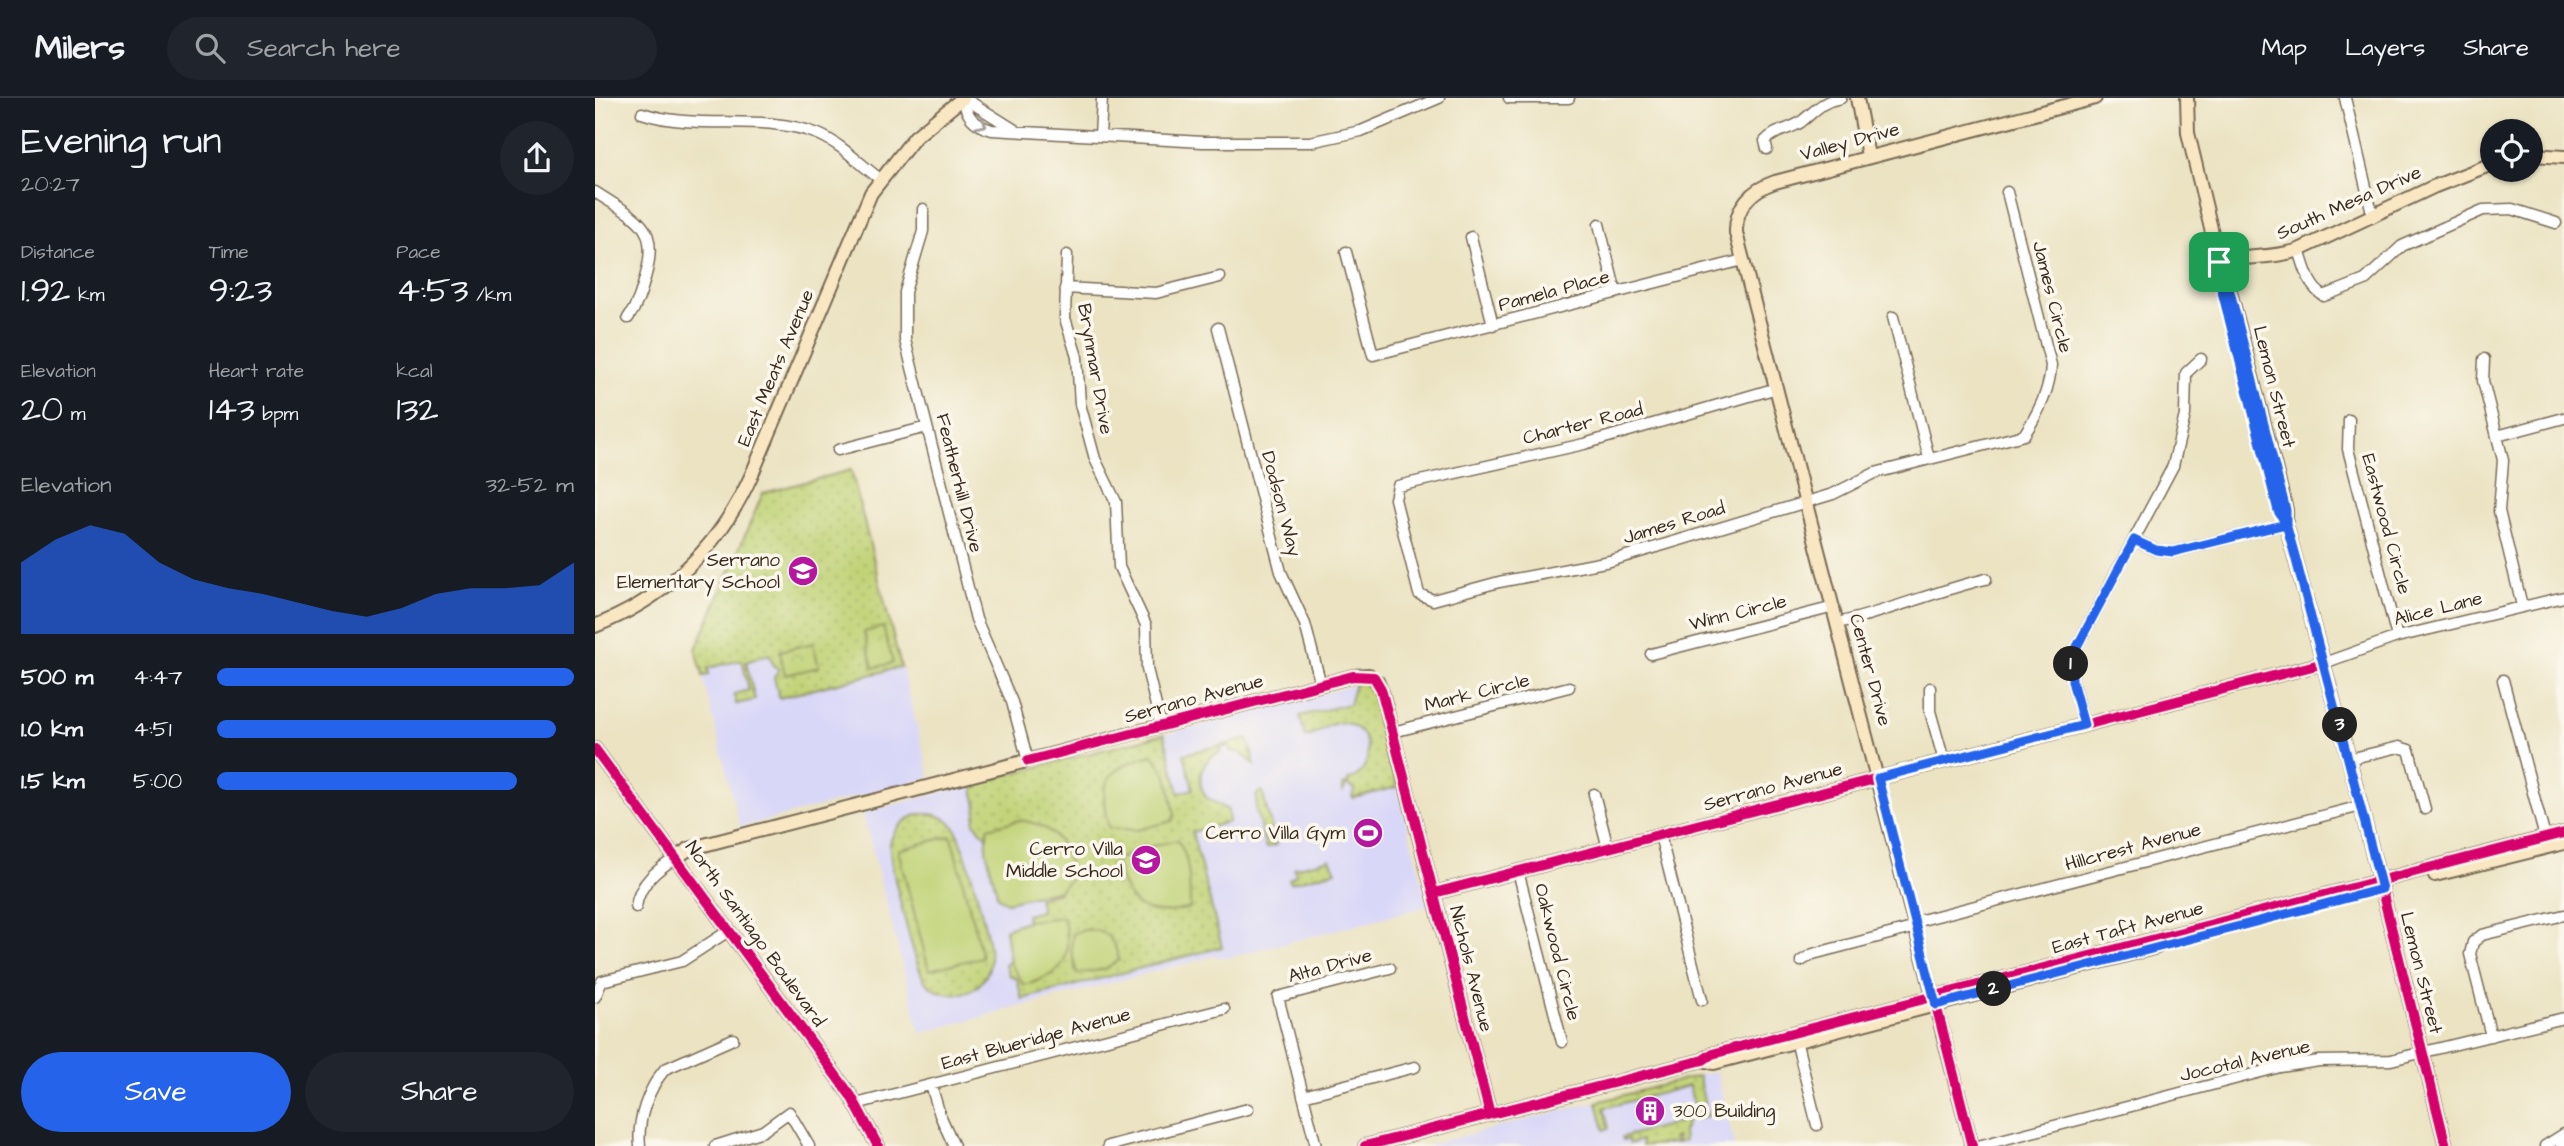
<!DOCTYPE html>
<html lang="en">
<head>
<meta charset="utf-8">
<style>
  body { margin:0; font-family:"Architects Daughter",sans-serif; background:#20242c; color:#f1f3f6; height:100vh; display:flex; flex-direction:column; font-size:26px; white-space:nowrap }
  * { box-sizing:border-box; margin:0 }
  p { font-size:23px; color:#9ea1a6 }
  .icon { flex:none; width:38px; height:38px; fill:none; stroke:currentColor; stroke-width:2; stroke-linecap:round; stroke-linejoin:round }
  .map { position:relative; flex:1; overflow:hidden }
  .details { display:flex; flex-direction:column; background:#171b24; width:595px }
  .details>* { flex:none }
  .buttons { position:absolute; left:1885px; top:21px; display:grid; gap:14px }
  .buttons a { display:grid; place-items:center; width:63px; height:63px; border-radius:50%; background:#171b24; box-shadow:0 2px 5px #0004; font-size:35px }
  .pin { position:absolute; display:grid; place-items:center; width:60px; height:60px; color:#fff; margin:-30px; border-radius:14px; box-shadow:0 4px 10px #0006 }
  .km { position:absolute; width:35px; height:35px; margin:-18px; border-radius:50%; background:#222; color:#fff; font-size:19px; line-height:35px; text-align:center }
  .round { display:grid; place-items:center; flex:none; width:74px; height:74px; border-radius:37px; background:#20242c }
  .headline { display:flex; align-items:center; justify-content:space-between; height:119px; padding:0 21px }
  h1 { font-size:38px; font-weight:600; line-height:52px }
  .metrics { display:grid; grid-template-columns:repeat(3,1fr); gap:10px; height:119px; padding:7px 21px }
  .metrics div { display:grid; align-content:center }
  .metrics b { font-size:35px; font-weight:600 }
  .metrics small { font-size:19px; font-weight:400 }
  .metrics p { font-size:19px }
  .chart { height:196px; padding:14px 21px }
  .chart p { display:flex; justify-content:space-between }
  .chart svg { width:100%; height:126px; margin-top:7px; fill:#2563eb; opacity:.7 }
  .primary-button { display:flex; gap:14px; margin-top:auto; padding:14px 21px }
  .primary-button a { flex:1; height:80px; border-radius:42px; background:#2563eb; color:#fff; font-size:28px; font-weight:600; line-height:80px; text-align:center }
  .primary-button a+a { background:#20242c; color:#f1f3f6 }
  ul { padding:0 21px; list-style:none; font-size:23px }
  li { display:grid; grid-template-columns:112px 84px 1fr; align-items:center; height:52px }
  li i { height:18px; border-radius:9px; background:#2563eb }
  header { display:flex; align-items:center; gap:42px; box-sizing:border-box; height:98px; padding:0 35px; background:#171b24; border-bottom:2px solid #363941 }
  header strong { font-size:33px }
  nav { display:flex; gap:38px; margin-inline-start:auto; font-size:24px }
  .search { width:490px; height:63px; background:#20242c; display:flex; align-items:center; gap:18px; box-sizing:border-box; padding:0 24px; border-radius:38px; color:#9ea1a6; font-size:26px }
  main { display:flex; flex:1; min-height:0 }
  .map>svg:first-child { display:block }
  .built { fill:#d9d7f8 }
  .grass { fill:url(#grass-dots); stroke:#7e7e4a; stroke-width:2 }
  .park { fill:url(#park-crowns); stroke:#7e7e4a; stroke-width:2 }
  .pitch { fill:#c0d275; stroke:#7e7e4a; stroke-width:2 }
  .lines { fill:none; stroke-linecap:round; stroke-linejoin:round }
  .street-casing { stroke:#796b57; stroke-width:13 }
  .secondary-casing { stroke:#796b57; stroke-width:16 }
  .street { stroke:#fff; stroke-width:10 }
  .secondary { stroke:#f9e7c3; stroke-width:12 }
  .cycleway-casing { stroke:#fbf7ec; stroke-width:15 }
  .cycleway { stroke:#d6006c; stroke-width:10 }
  .oneway { stroke:#a79f9a }
  .route-casing { stroke:#fff; stroke-width:14 }
  .route { stroke:#2563eb; stroke-width:9 }
  .labels { text-anchor:middle; dominant-baseline:central; stroke-width:7; stroke-linejoin:round; paint-order:stroke }
  .street-label { font-size:19px; fill:#3b2a1e; stroke:#fbf7ec }
  .poi-label { font-size:19px; fill:#3b2a1e; stroke:#fbf7ec; text-anchor:end }
</style>
</head>
<body>
<header>
<strong>Milers</strong>
<div class="search"><svg class="icon" aria-label="search" viewBox="0 0 24 24"><circle cx="10" cy="10" r="6"/><path d="M15 15l6 6"/></svg>Search here</div>
<nav><a>Map</a><a>Layers</a><a>Share</a></nav>
</header>
<main>
<section class="details">
<div class="headline"><div><h1>Evening run</h1><p>20:27</p></div><a class="round"><svg class="icon" aria-label="share" viewBox="0 0 24 24"><path d="M12 15V3M7 8l5-5 5 5M5 13v7h14v-7"/></svg></a></div>
<div class="metrics">
<div><p>Distance</p><b>1.92<small> km</small></b></div>
<div><p>Time</p><b>9:23</b></div>
<div><p>Pace</p><b>4:53<small> /km</small></b></div>
</div>
<div class="metrics">
<div><p>Elevation</p><b>20<small> m</small></b></div>
<div><p>Heart rate</p><b>143<small> bpm</small></b></div>
<div><p>kcal</p><b>132</b></div>
</div>
<div class="chart"><p><span>Elevation</span>32–52 m</p>
<svg viewBox="0 0 160 44" preserveAspectRatio="none"><path d="M0 44V19L10 11L20 6L30 9L40 19L50 25L60 28L70 30L80 33L90 36L100 38L110 35L120 30L130 28L140 28L150 27L160 19V44z"/></svg>
</div>
<ul>
<li><b>500 m</b>4:47<i style="width:100%"></i></li>
<li><b>1.0 km</b>4:51<i style="width:95%"></i></li>
<li><b>1.5 km</b>5:00<i style="width:84%"></i></li>
</ul>
<div class="primary-button"><a>Save</a><a>Share</a></div>
</section>
<div class="map">
<svg width="1969" height="1048" viewBox="0 0 1969 1048">
  <defs>
    <pattern id="grass-dots" width="8" height="8" patternUnits="userSpaceOnUse" patternTransform="scale(1.75)"><rect width="8" height="8" fill="#c0d275"/><path d="M2 2h.1M6 6h.1" fill="none" stroke="#a6b465" stroke-width="1.8" stroke-linecap="round"/></pattern>
    <pattern id="park-crowns" width="20" height="18" patternUnits="userSpaceOnUse" patternTransform="scale(1.75)"><rect width="20" height="18" fill="#c0d275"/><path d="M2 6a3 3 0 1 1 6 0M12 15a3 3 0 1 1 6 0" fill="none" stroke="#a6b465"/></pattern>
  </defs>
  <rect width="100%" height="100%" fill="#fbf7ec"/>
  <filter id="ink" filterUnits="userSpaceOnUse"><feTurbulence type="fractalNoise" baseFrequency=".0143" numOctaves="2"/><feDisplacementMap in="SourceGraphic" scale="14" xChannelSelector="R" yChannelSelector="G"/><feConvolveMatrix kernelMatrix="1 2 1 2 8 2 1 2 1" color-interpolation-filters="sRGB"/></filter>
  <filter id="wash" filterUnits="userSpaceOnUse"><feTurbulence type="fractalNoise" baseFrequency=".00686" numOctaves="4" result="noise"/><feDisplacementMap in="SourceGraphic" scale="28" xChannelSelector="R" yChannelSelector="G"/><feGaussianBlur stdDeviation="1.57" result="paint"/><feColorMatrix in="noise" values="0 0 0 0 0 0 0 0 0 0 0 0 0 0 0 0 0 1.4 0 .05"/><feComposite in="paint" operator="in"/></filter>
  <g filter="url(#wash)">
    <rect width="100%" height="100%" fill="#ebe3c2"/>
    <!-- built -->
    <path class="built" d="M256,372L335,680L145,729L101,551L168,395Z
      M768,585L777,591L833,808L632,860L619,858L325,935L268,715Z
      M1121,973L1140,1048H830Z"/>
    <!-- grass -->
    <path class="grass" d="M256,372L306,569L184,600L179,579L184,571L179,568L174,556L151,564L160,602L141,606L139,596L154,592L147,562L113,570L114,577L108,578L101,551L168,395Z
      M768,585L777,591L802,689L759,700L757,699L760,692L752,687L748,693L747,687L754,685L753,682C780,675 779,631 750,625C732,622 725,638 710,639L705,618L754,606L760,586Z
      M569,636L584,695L598,691L589,656L653,641L660,667L646,655L635,653L634,648L625,650V654C606,662 600,681 611,699L633,712L634,724L597,734L627,849L427,901L422,881L414,877L410,866L415,864L410,831L432,823L431,817L446,813L443,800L464,794L463,792L412,804L403,799L395,768L392,739L379,725L382,709L377,686Z
      M667,693L681,747L671,750L661,712L662,696Z
      M324,716C337,715 349,717 358,727C368,739 398,849 395,865C393,880 382,892 369,895C355,899 339,894 330,883C321,871 292,759 295,745C299,730 310,721 324,716Z
      M735,761L741,773L695,785L694,781L701,777L699,770Z
      M1103,978L1113,1018L1102,1020L1094,988L1009,1010L1014,1030L1009,1032L1002,1004Z
      M1093,1022L1088,1034L1089,1043L1083,1045L1081,1039L1078,1041L1081,1045L1047,1048L1046,1042L1035,1046L1033,1041L1028,1042L1027,1039Z"/>
    <!-- park -->
    <path class="park" d="M288,529L298,565L278,570L269,534Z
      M218,545L224,569L190,577L185,553Z"/>
    <!-- pitch -->
    <path class="pitch" d="M558,657L572,678L580,717L577,723L542,732L514,730C501,684 512,669 558,657Z
      M424,722C459,726 471,747 478,779L464,792L412,804L403,799L391,752L393,730Z
      M356,738L387,859L334,872L303,752Z
      M582,742C595,757 595,788 595,810C548,822 531,808 520,762L549,750Z
      M468,819C479,861 470,876 429,887L415,865L410,831L432,823Z
      M489,832C511,830 520,842 524,862L510,871L482,876L476,851L478,835Z"/>
  </g>
  <g filter="url(#ink)">
    <g class="lines">
      <!-- street casing -->
      <g class="street-casing">
        <path id="street" d="M368,0C371,18 379,27 397,32L608,44H715L766,33L844,0
          M369,0L420,32
          M914,0H974
          M1750,0L1778,119
          M47,15C103,34 168,14 223,36C245,45 266,67 285,81
          M505,38L507,0
          M1172,51L1170,43C1180,32 1194,32 1206,24C1220,13 1227,3 1246,0
          M0,94C41,121 66,126 50,180C46,195 42,208 33,220
          M328,111V133L310,194V242L381,521L417,604L433,663
          M1004,126L1021,195
          M876,139L898,227
          M1704,152C1710,169 1713,189 1729,198L1770,182L1807,148L1888,112L1917,111L1961,125
          M751,154L778,257L1148,162
          M472,157L470,220L482,259L485,306L500,361L521,404L524,469L551,527L552,571L566,628
          M470,190L561,195L625,179
          M1298,219L1334,360
          M623,230L686,474L710,526L726,587
          M1889,261L1888,283L1908,362L1904,413L1927,508
          M1182,290L989,346L803,388L800,401L824,496L838,502L904,484L1015,463L1238,396L1280,375L1429,337C1443,316 1455,292 1456,267L1412,94
          M1754,322L1753,351L1802,539
          M1902,338L1969,320
          M243,352L332,329
          M1539,442L1561,452L1578,454L1691,426
          M1243,525C1295,513 1340,493 1391,481
          M1056,556L1239,509
          M1729,565L1802,539L1969,499
          M1908,582L1952,747
          M1335,590V613L1349,663
          M1489,627L1477,583V558L1578,368L1590,317L1591,275L1606,261
          M798,634L974,589
          M1754,661L1804,649L1814,652L1830,711
          M999,696L1013,750
          M1065,737L1107,902
          M923,773L967,944
          M41,809C44,785 63,771 82,759
          M1319,824L1766,708
          M1206,863L1218,856L1321,829
          M0,899L7,883L87,863L135,832
          M1200,938L1222,1027
          M1896,938L1875,856L1878,844L1887,837L1969,817
          M336,987L345,1017L359,1048
          M708,998L820,969
          M261,1006L629,911
          M45,1048C42,1022 53,991 70,971L138,941
          M120,1048L168,1033L194,1014L214,1048
          M513,1048L653,1011
          M721,1048L683,899L795,870
          M1383,1048L1685,969L1724,963L1796,962L1969,920
          M1950,1048L1969,1036
          M1966,1048L1969,1046"/>
      </g>
      <!-- secondary casing -->
      <g class="secondary-casing">
        <path id="secondary" d="M1262,0L1273,58
          M1592,0L1593,35L1624,164L1630,174L1691,412V426L1754,661L1851,1048
          M1936,57L1969,59
          M1624,164C1651,157 1677,161 1704,152L1838,89L1897,66
          M0,528C74,499 125,448 157,376L276,95L320,39L368,0
          M0,651L256,998L283,1048
          M82,759L94,751L128,742L758,578L774,577L782,583L787,594L895,1016
          M1840,777L1969,745
          M839,795L1729,565
          M1108,962L1119,965L1562,849
          M770,1048L1108,962L1117,956L1969,735
          M1377,1048L1141,135C1140,109 1156,92 1180,84L1500,0"/>
      </g>
      <!-- street -->
      <use href="#street" class="street"/>
      <!-- secondary -->
      <use href="#secondary" class="secondary"/>
      <!-- cycleway casing -->
      <g class="cycleway-casing">
        <path id="cycleway" d="M1691,426L1754,661L1851,1048
          M0,651L256,998L283,1048
          M433,663L758,578L779,579L786,591L799,640L895,1016
          M1283,680L1377,1048
          M839,795L1729,565
          M770,1048L1108,962L1117,956L1969,735"/>
      </g>
      <!-- cycleway -->
      <use href="#cycleway" class="cycleway"/>
    </g>
    <!-- one-way arrows -->
    <defs><path id="oneway-chevron" d="M-2-3.5L2.5 0L-2 3.5" fill="none" stroke-width="1.6" stroke-linecap="round" stroke-linejoin="round" transform="scale(1.75)"/></defs>
    <use class="oneway" href="#oneway-chevron" transform="translate(387 26) rotate(27)"/>
  </g>
  <g class="lines" filter="url(#ink)">
    <!-- route casing -->
    <g class="route-casing">
      <path id="route" d="M1624,164L1630,174L1691,412V426L1578,454L1561,452L1539,442L1477,558V583L1489,627L1283,680L1341,907L1787,791L1700,458L1691,426L1683,413L1622,174L1624,164"/>
    </g>
    <!-- route -->
    <use href="#route" class="route"/>
  </g>
  <!-- icons -->
  <defs>
    <g id="school-disc" transform="scale(1.575)"><circle r="9.5" fill="#b5179e" stroke="#fbf7ec"/><path d="M0-5L7-2L0 1L-7-2ZM-4 1L0 2.5L4 1V4Q0 6-4 4Z" fill="#fff"/></g>
    <g id="stadium-disc" transform="scale(1.575)"><circle r="9.5" fill="#b5179e" stroke="#fbf7ec"/><path d="M0-5a6.5 5 0 1 0 0 10a6.5 5 0 1 0 0-10ZM-3.5-1.8h7v3.6h-7Z" fill="#fff"/></g>
    <g id="building-disc" transform="scale(1.575)"><circle r="9.5" fill="#b5179e" stroke="#fbf7ec"/><path d="M-4-6H4V6H1V3H-1V6H-4ZM-2.5-4.3h1.7v1.8h-1.7ZM.8-4.3h1.7v1.8H.8ZM-2.5-1h1.7V.8h-1.7ZM.8-1h1.7V.8H.8Z" fill="#fff"/></g>
  </defs>
  <g fill-rule="evenodd">
    <use href="#school-disc" x="208" y="473"/>
    <use href="#stadium-disc" x="773" y="735"/>
    <use href="#school-disc" x="551" y="762"/>
    <use href="#building-disc" x="1055" y="1013"/>
  </g>
  <g class="labels">
    <!-- street labels -->
    <g class="street-label">
      <text transform="translate(1255 44) rotate(-15)">Valley Drive</text>
      <text transform="translate(1754 105) rotate(-24)">South Mesa Drive</text>
      <text transform="translate(959 193) rotate(-15)">Pamela Place</text>
      <text transform="translate(1457 199) rotate(76)">James Circle</text>
      <text transform="translate(181 270) rotate(-67)">East Meats Avenue</text>
      <text transform="translate(500 271) rotate(80)">Brynmar Drive</text>
      <text transform="translate(1679 289) rotate(76)">Lemon Street</text>
      <text transform="translate(988 326) rotate(-14)">Charter Road</text>
      <text transform="translate(364 385) rotate(76)">Featherhill Drive</text>
      <text transform="translate(686 406) rotate(75)">Dodson Way</text>
      <text transform="translate(1079 425) rotate(-17)">James Road</text>
      <text transform="translate(1791 426) rotate(75)">Eastwood Circle</text>
      <text transform="translate(1843 511) rotate(-14)">Alice Lane</text>
      <text transform="translate(1143 515) rotate(-14)">Winn Circle</text>
      <text transform="translate(1275 572) rotate(75)">Center Drive</text>
      <text transform="translate(882 595) rotate(-14)">Mark Circle</text>
      <text transform="translate(599 601) rotate(-15)">Serrano Avenue</text>
      <text transform="translate(1178 689) rotate(-15)">Serrano Avenue</text>
      <text transform="translate(1538 749) rotate(-15)">Hillcrest Avenue</text>
      <text transform="translate(1533 830) rotate(-15)">East Taft Avenue</text>
      <text transform="translate(160 836) rotate(54)">North Santiago Boulevard</text>
      <text transform="translate(962 854) rotate(76)">Oakwood Circle</text>
      <text transform="translate(735 868) rotate(-15)">Alta Drive</text>
      <text transform="translate(876 871) rotate(76)">Nichols Avenue</text>
      <text transform="translate(1826 875) rotate(76)">Lemon Street</text>
      <text transform="translate(441 941) rotate(-15)">East Blueridge Avenue</text>
      <text transform="translate(1650 963) rotate(-13)">Jocotal Avenue</text>
    </g>
    <!-- poi labels -->
    <g class="poi-label">
      <text x="185" y="462">Serrano<tspan x="185" dy="22">Elementary School</tspan></text>
      <text x="750" y="735">Cerro Villa Gym</text>
      <text x="528" y="751">Cerro Villa<tspan x="528" dy="22">Middle School</tspan></text>
      <text x="1078" y="1013" text-anchor="start">300 Building</text>
    </g>
  </g>
</svg>
<div class="buttons">
<a><svg class="icon" aria-label="locate" viewBox="0 0 24 24"><circle cx="12" cy="12" r="6"/><path d="M12 2v4M12 18v4M2 12h4M18 12h4"/></svg></a>
</div>
<div class="pin" style="left:1624px;top:164px;background:#1e9e55"><svg class="icon" aria-label="arrive" viewBox="0 0 24 24"><path d="M6 21V4h12l-3 4 3 4H6"/></svg></div>
<b class="km" style="left:1476px;top:566px">1</b>
<b class="km" style="left:1399px;top:891px">2</b>
<b class="km" style="left:1745px;top:627px">3</b>
</div>
</main>
</body>
</html>
